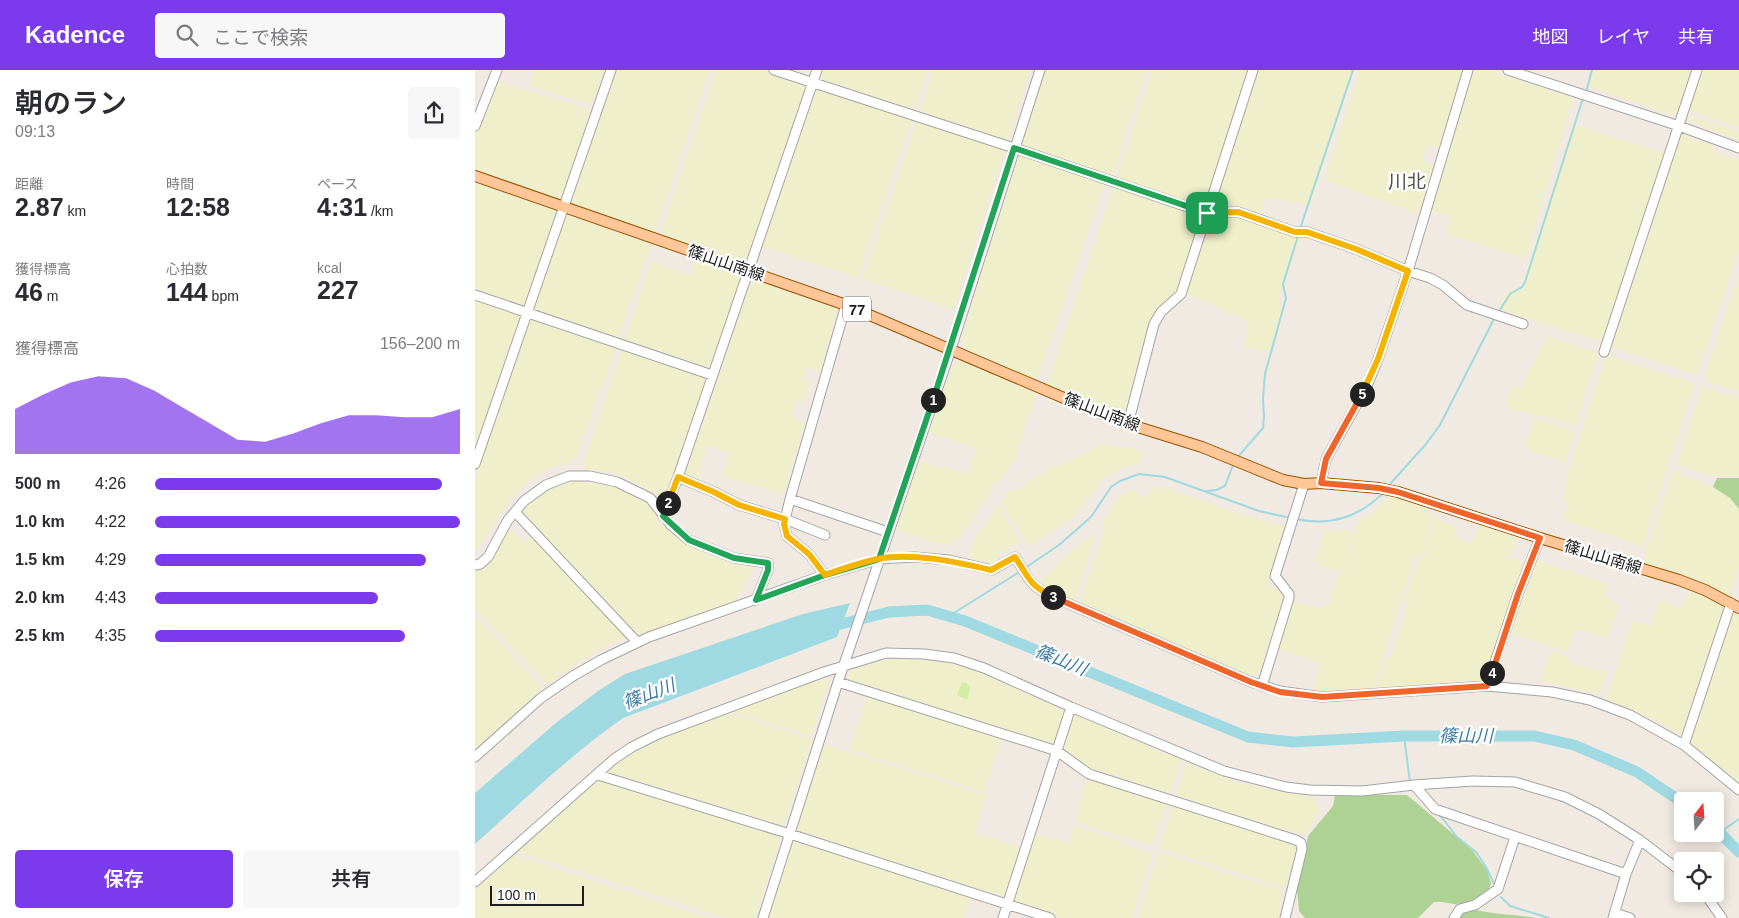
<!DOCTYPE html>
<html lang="ja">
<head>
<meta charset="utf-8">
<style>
  body { margin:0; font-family:Helvetica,"Noto Sans JP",sans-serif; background:#f7f7f7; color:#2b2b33; height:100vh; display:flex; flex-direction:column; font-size:19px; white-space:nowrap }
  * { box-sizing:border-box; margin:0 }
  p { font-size:16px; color:#7c7c81 }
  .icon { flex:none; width:28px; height:28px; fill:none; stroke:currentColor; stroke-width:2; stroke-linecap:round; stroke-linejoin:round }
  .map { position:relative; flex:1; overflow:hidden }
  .drawer { display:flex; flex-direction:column; background:#fff; width:475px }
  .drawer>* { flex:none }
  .needle { width:32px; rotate:17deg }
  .buttons { position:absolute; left:1199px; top:722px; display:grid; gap:10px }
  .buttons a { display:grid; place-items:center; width:50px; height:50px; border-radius:5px; background:#fff; box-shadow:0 2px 12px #0003; font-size:25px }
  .scale { position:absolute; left:15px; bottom:12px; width:94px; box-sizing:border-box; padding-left:5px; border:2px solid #1d1d1d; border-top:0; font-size:14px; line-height:18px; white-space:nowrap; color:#1d1d1d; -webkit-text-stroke:4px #fff; paint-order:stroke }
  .pin { position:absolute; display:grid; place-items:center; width:42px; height:42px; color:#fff; margin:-21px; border-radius:10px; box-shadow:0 2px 8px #0006 }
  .km { position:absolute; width:25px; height:25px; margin:-12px; border-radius:50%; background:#222; color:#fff; font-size:14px; line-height:25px; text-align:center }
  .round { display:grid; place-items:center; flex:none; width:52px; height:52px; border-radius:5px; background:#f7f7f7 }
  .headline { display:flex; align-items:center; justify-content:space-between; height:85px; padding:0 15px }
  h1 { font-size:28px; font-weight:600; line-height:38px }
  .stats { display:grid; grid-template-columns:repeat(3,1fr); gap:8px; height:85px; padding:5px 15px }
  .stats div { display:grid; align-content:center }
  .stats b { font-size:25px; font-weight:600 }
  .stats small { font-size:14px; font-weight:400 }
  .stats p { font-size:14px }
  .chart { height:140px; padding:10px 15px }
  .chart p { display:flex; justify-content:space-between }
  .chart svg { width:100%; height:90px; margin-top:5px; fill:#7c3aed; opacity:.7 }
  .action { display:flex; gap:10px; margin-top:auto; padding:10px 15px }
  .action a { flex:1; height:58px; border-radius:5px; background:#7c3aed; color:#fff; font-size:20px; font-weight:600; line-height:58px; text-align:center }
  .action a+a { background:#f7f7f7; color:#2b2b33 }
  ul { padding:0 15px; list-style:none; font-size:16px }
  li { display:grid; grid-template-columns:80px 60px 1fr; align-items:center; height:38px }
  li i { height:12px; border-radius:6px; background:#7c3aed }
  header { display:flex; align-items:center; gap:30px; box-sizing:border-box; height:70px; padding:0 25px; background:#7c3aed; color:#fff }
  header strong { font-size:24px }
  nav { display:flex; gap:28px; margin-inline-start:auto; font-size:18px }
  .search { width:350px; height:45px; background:#f7f7f7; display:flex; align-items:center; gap:12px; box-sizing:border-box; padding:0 18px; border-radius:5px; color:#7c7c81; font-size:19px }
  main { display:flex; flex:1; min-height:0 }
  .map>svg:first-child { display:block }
  .farmland { fill:#f0efcc }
  .grass { fill:#d1eea3 }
  .forest { fill:#add293 }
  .water { fill:#9fd9e1 }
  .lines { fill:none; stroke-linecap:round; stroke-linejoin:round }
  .stream { stroke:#9fd9e1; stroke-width:2 }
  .river { stroke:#9fd9e1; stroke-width:11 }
  .minor-casing { stroke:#a4a4a4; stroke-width:11 }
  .major-casing { stroke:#975400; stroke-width:12 }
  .minor { stroke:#fff; stroke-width:9 }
  .major { stroke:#ffc798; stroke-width:10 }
  .split-1-casing { stroke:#fff; stroke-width:10 }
  .split-2-casing { stroke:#fff; stroke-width:10 }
  .split-3-casing { stroke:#fff; stroke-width:10 }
  .split-4-casing { stroke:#fff; stroke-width:10 }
  .split-5-casing { stroke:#fff; stroke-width:10 }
  .split-6-casing { stroke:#fff; stroke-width:10 }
  .split-1 { stroke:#22a559; stroke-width:6 }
  .split-2 { stroke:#22a559; stroke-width:6 }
  .split-3 { stroke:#f5b400; stroke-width:6 }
  .split-4 { stroke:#f0652b; stroke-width:6 }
  .split-5 { stroke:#f0652b; stroke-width:6 }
  .split-6 { stroke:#f5b400; stroke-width:6 }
  .labels { text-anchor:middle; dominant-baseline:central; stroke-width:4.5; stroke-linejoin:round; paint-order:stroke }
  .shield { fill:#fff; stroke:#616161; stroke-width:1 }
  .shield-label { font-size:15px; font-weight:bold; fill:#1d1d1d }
  .street-label { font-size:16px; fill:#1d1d1d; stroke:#fff }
  .water-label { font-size:18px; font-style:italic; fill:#3d7ca5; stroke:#fff }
  .quarter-label { font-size:19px; fill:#505050; stroke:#fff }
</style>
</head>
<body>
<header>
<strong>Kadence</strong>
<div class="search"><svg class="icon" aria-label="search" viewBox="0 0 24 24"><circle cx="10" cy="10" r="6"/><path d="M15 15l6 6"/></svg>ここで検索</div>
<nav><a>地図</a><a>レイヤ</a><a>共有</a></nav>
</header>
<main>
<section class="drawer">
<div class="headline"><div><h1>朝のラン</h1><p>09:13</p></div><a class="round"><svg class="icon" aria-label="share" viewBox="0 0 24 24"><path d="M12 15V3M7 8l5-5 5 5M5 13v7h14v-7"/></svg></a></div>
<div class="stats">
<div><p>距離</p><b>2.87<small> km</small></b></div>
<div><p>時間</p><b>12:58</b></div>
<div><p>ペース</p><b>4:31<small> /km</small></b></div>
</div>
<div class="stats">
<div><p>獲得標高</p><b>46<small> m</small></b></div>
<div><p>心拍数</p><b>144<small> bpm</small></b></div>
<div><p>kcal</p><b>227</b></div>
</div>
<div class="chart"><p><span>獲得標高</span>156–200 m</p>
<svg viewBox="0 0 160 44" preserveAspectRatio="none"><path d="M0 44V22L10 15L20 9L30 6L40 7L50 13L60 21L70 29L80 37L90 38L100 34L110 29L120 25L130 25L140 26L150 26L160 22V44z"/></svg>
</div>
<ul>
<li><b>500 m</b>4:26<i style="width:94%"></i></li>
<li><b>1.0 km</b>4:22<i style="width:100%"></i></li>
<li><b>1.5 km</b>4:29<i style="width:89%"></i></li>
<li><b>2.0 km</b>4:43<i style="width:73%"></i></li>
<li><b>2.5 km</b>4:35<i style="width:82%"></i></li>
</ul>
<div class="action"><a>保存</a><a>共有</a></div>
</section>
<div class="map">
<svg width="1264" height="848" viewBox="0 0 1264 848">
  <rect width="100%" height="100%" fill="#f0eae2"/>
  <!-- farmland -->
  <path class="farmland" d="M60,0H129L118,33L114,34L54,16Z
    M139,0H235L180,163L93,134Z
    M241,0H286L328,14L332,17L273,191L268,194L185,165Z
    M348,0H453L438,43L344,12Z
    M458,0H555L532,72L444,44Z
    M571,0H672L637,108L545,76Z
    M677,0H775L730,138L641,109Z
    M783,0H879L836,135L789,128L784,145L760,137L748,130L743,124Z
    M885,0H989L965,79L952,75L947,91L960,96L945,145L849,110Z
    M998,0H1012L1098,28L1050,189L971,164L976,147L956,141Z
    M1117,0H1217L1202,47L1112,16Z
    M1225,0H1264V58L1212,40Z
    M22,11L117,40L86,131L0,101V65Z
    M344,18L437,49L383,208L287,177L342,20Z
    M1213,45L1264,62V71L1211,50Z
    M442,49L530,79L479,239L387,209Z
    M1098,54L1192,84L1127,272L1024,240L1027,228L1034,222L1046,217Z
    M1204,64L1239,76L1237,81L1264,90V179L1222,305L1137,277Z
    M544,84L630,111L562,310L493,280L488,273L487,266Z
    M0,109L82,137L50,238L0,222Z
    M639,116L728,144L702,222L677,247L652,346H647L572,314Z
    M91,142L177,171L143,269L59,243L57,239Z
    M760,146L825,168L804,228L808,244L796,282L768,277L773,254L768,249L710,223L734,148Z
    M221,188L269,205L236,302L149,273L176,191L215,205Z
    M1264,204V322L1233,312L1230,305Z
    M277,208L363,238L345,302L332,297L329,308L335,311L328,334L321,331L316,347L330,353L308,424L247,406L254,383L232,376L222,410L210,406Z
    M0,228L46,243L48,246L0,388Z
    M55,246L142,276L101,387L93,392L67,401L45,419L34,431L0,482V408Z
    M1072,266L1120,282L1123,287L1100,357L1074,348L1031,338L1037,315L1046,317Z
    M147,278L234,308L191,433H188L182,425L138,402L111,401L108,394Z
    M1131,285L1219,313L1168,477L1087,449L1093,434L1088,431L1092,416L1089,415Z
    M488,290L562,322L541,385L525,412L522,411L484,468L473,474H463L421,460L444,390L464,398L467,396L492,405L501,378L454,363L477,297Z
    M1227,316L1264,328V405L1242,407L1201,395Z
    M1059,349L1070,351L1100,362L1090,392L1060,383L1050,377Z
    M631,373L647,379L652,376L667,381L665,393L645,399L629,408L596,449L553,476L526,433L533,422L538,421L572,400Z
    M1198,401L1238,417L1255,428L1264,439V496L1254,527L1212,508L1169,494L1171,480Z
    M102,408L103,412L137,415L174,433L184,451L196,462L214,475L234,485L279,494L261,532L164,568L47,444V440L67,421L76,415Z
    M685,416L777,448L811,457L792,516L807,521L811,525L786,603L781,601L778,607L604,534L628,464V453L639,433L646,425L655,419L670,428L680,417Z
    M915,425L943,432L958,446L949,485L940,486L898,620L849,623L837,621L845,593L802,579L817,530L842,538L854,535L863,505L867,506L883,451L895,446Z
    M524,435L546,475L540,474L526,483L519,492L514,493L494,488L502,462L506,460Z
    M959,449L981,457L979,466L997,473L1006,452L1043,464L1035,487L1054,494L1041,515L1009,611L979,612V617L906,620L902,617L911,587H916L933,532L929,531L944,488L950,486Z
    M33,456L49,473L57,464L152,564L147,570L130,576L99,595L72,615L0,539V500L6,498Z
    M849,460L870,461L879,463L867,501L856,500L839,492Z
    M618,464H621L599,531L582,524L564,515L580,496Z
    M1062,490L1132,514L1129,527L1144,534L1132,569L1101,558L1092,582L1036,564L1047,528Z
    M1216,521L1251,537L1209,668L1174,647L1130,631L1157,551L1175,556L1185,530L1206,538Z
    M1260,544L1264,547V713L1213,675L1256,545Z
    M0,546L68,618L0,679Z
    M1076,580L1089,585L1097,593L1132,602L1125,624L1065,611Z
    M423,589L456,591L492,598L591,641L579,678L392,618L373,610L376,600L400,592Z
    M355,609L336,666L259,643L261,639L325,615Z
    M392,625L527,667L509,722L375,680Z
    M253,643L337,669L307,760L130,703L146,689L163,677L195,663Z
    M598,644L706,690L695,726L614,700L587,680Z
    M348,674L511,725L500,763L548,778L530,831L319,764Z
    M711,693L764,713L839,727L845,744L828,765L701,728Z
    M612,707L692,732L678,776L600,752Z
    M126,708L306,766L280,848H251L40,781Z
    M699,732L823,773L824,778L810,818L684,778Z
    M599,756L650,772L649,775L677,784L657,848H584L537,833L560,763L593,773Z
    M317,771L496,827L489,848H293Z
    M684,782L806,820L805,848H662Z
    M36,784L235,848H0V817Z"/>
  <!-- grass -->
  <path class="grass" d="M487,612L492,613L495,618L492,630L482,625Z"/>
  <!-- forest -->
  <path class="forest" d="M1242,408H1264V439L1255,428L1238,417Z
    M860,725H932L997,780L1012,800L1016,814L1011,825L985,835L967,832H959L943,848H830L824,841L821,810L831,779L833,766L858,736Z
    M998,839C1019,845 1040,844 1061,848H984L990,841Z"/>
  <!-- water -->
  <path class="water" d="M375,533L362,567L148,648C95,685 48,731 0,774V723L82,652L123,621L150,604L328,544Z"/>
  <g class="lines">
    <!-- stream -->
    <path class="stream" d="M1111,22L1117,0
      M825,159L878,0
      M1023,243L1035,224L1047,217L1050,212L1108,28
      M762,388L788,358L789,347L788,328L790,304L811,228L808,214L823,166
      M916,413L951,374L965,355L1020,247
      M731,421L741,420L750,416L758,395
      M821,449C853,456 882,448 906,425
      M550,498L584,475L616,447L636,417L645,411L664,404L690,407L784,441L816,448
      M474,546L546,501
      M929,666L935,712
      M937,719L945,728
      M962,743L968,749L982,767L1001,782L1011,797L1019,814
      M1245,762L1264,749
      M1026,827L1035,836L1074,848"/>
    <!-- river -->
    <path class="river" d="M354,557L414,542L452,540L490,551L773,667L818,672L929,666H1059L1099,675L1162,702L1208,733
      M1240,758L1264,782"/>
    <!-- minor casing -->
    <g class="minor-casing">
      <path id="minor" d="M299,0L539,78L719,139L732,143L763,142L820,162H832L881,179L933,201L955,208L968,215L992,235L1048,254
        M1033,0L1204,56L1264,78
        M0,56L22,0
        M0,225L237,305
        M1129,282L1222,0
        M653,354L679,254L686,242L706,224L778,0
        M0,394L136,0
        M203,407L239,422L264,435L310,449L350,465
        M846,413L851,389L892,316L903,289L933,201L993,0
        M315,429L413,462
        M40,442L162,572
        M188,446L203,407L342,0
        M0,495L5,494L13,487L33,450L49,431L71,415L94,406H115L142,412L175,428L196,455L214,470L259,488L293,493V500L281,530
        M350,505L334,484L312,466L309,454L315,429L371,235
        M363,612L582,681L614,704L821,770L826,773L827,779L810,848
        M787,616L814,528V524L800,506L829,414
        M1012,616L1043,524L1065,468
        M1209,675L1264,720
        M0,687L66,628L98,606L126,590L174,567L350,505L404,489L440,487L474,490L517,500L540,487C555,509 552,514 578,527L776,612L805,621L847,627L1012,616L1077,622L1115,630L1155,645L1209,675L1256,533
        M123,705L315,764L575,848
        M939,715L960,739L1151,804
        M0,812L139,689L157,677L183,664L349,602L411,583L449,584L479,588L509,598L596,637L749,701L811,717L835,720L887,721L939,715L998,711L1040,712L1090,727L1124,744L1165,770L1208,803
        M1230,824L1247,848
        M1140,843L1155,848
        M288,848L363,612L476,279L565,0
        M528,848L596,637
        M979,848L985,839L1000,835L1023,819L1040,767
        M1138,848L1151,804L1165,770"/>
    </g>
    <!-- major casing -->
    <g class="major-casing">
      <path id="major" d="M0,106L371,235L617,340L653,354L727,377L808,410L829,414L846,413L904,418L923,422L1065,468L1204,510L1230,520L1264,538"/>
    </g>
    <!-- minor -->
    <use href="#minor" class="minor"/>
    <!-- major -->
    <use href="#major" class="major"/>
  </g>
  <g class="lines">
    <!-- split-1 casing -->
    <g class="split-1-casing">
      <path id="split-1" d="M458,330L539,78L732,143"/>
    </g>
    <!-- split-2 casing -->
    <g class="split-2-casing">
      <path id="split-2" d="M193,433L188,446L214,470L259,488L293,493V500L281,530L350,505L404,489L458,330"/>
    </g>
    <!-- split-3 casing -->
    <g class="split-3-casing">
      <path id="split-3" d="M193,433L203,407L239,422L264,435L310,449L309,454L312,466L334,484L350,505C367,499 384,493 402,489C437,482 482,492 516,500L540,487C555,509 553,514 578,527"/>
    </g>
    <!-- split-4 casing -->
    <g class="split-4-casing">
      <path id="split-4" d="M578,527L776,612L805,622L847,627L1012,616L1017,603"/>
    </g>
    <!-- split-5 casing -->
    <g class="split-5-casing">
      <path id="split-5" d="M887,324L851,389L846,413L904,418L923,422L1065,468L1043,524L1017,603"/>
    </g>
    <!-- split-6 casing -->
    <g class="split-6-casing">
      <path id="split-6" d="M732,143L763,142L820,162H832L881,179L933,201L903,289L887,324"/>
    </g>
    <!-- split-1 -->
    <use href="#split-1" class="split-1"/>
    <!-- split-2 -->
    <use href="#split-2" class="split-2"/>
    <!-- split-3 -->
    <use href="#split-3" class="split-3"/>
    <!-- split-4 -->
    <use href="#split-4" class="split-4"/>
    <!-- split-5 -->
    <use href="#split-5" class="split-5"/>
    <!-- split-6 -->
    <use href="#split-6" class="split-6"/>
  </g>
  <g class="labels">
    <!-- shield labels -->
    <rect class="shield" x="368" y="226.5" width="28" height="25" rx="4"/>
    <g class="shield-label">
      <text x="382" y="239">77</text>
    </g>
    <!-- street labels -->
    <g class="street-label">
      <text transform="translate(251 193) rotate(19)">篠山山南線</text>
      <text transform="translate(627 342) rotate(21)">篠山山南線</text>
      <text transform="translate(1128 487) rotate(17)">篠山山南線</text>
    </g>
    <!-- water labels -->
    <g class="water-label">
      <text transform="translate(586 590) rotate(22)">篠山川</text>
      <text transform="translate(174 624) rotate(-21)">篠山川</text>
      <text x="991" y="666">篠山川</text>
    </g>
    <!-- quarter labels -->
    <g class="quarter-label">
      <text x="932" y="111">川北</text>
    </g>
  </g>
</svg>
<div class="buttons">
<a><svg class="needle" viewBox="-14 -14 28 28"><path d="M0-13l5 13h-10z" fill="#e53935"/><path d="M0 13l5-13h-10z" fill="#7c7c81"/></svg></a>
<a><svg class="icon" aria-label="locate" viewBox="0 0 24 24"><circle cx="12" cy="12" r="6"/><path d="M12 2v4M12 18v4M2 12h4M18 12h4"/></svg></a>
</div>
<div class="scale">100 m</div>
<div class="pin" style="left:732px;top:143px;background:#1e9e55"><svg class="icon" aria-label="arrive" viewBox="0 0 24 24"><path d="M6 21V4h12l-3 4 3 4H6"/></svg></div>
<b class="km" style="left:458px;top:330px">1</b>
<b class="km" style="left:193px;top:433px">2</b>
<b class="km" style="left:578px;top:527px">3</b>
<b class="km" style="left:1017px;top:603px">4</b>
<b class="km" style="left:887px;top:324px">5</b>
</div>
</main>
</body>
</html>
